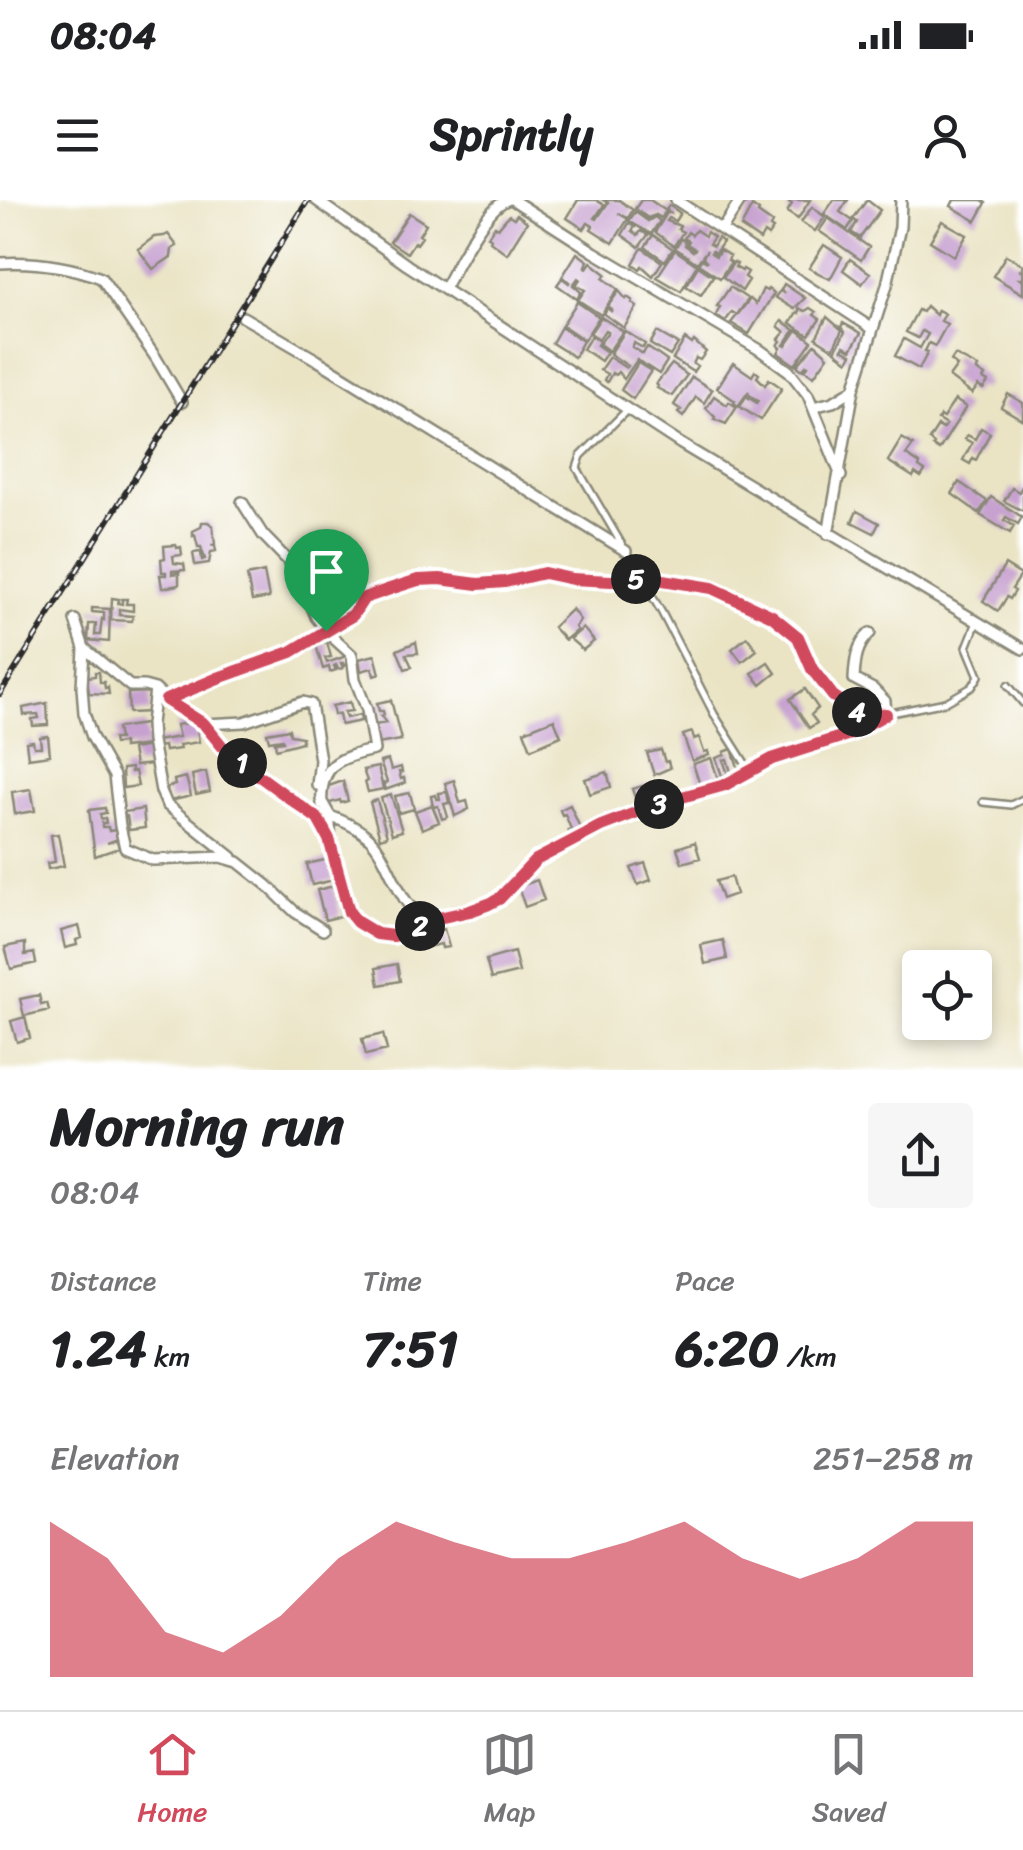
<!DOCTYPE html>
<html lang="en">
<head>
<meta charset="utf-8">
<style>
  body { margin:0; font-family:Sriracha,sans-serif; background:#f6f6f6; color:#202124; height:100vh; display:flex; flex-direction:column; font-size:38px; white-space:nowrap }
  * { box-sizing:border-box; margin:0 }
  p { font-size:32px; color:#757577 }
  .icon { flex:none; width:55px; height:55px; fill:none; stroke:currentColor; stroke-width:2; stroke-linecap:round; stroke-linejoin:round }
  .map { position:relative; height:870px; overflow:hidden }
  .side { display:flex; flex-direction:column; background:#fff; flex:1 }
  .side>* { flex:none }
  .tools { position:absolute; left:902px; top:750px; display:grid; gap:20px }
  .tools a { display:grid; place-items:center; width:90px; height:90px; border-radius:10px; background:#fff; box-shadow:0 5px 15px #0003; font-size:50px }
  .pin { position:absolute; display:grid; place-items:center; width:85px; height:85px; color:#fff; margin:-102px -42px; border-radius:50% 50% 50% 0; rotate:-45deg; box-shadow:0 0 10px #0007 }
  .pin .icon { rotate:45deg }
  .km { position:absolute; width:50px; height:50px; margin:-25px; border-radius:50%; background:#222; color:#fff; font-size:28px; line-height:50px; text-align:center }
  .round { display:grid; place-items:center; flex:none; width:105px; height:105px; border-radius:10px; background:#f6f6f6 }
  .summary { display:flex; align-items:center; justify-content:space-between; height:170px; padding:0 50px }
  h1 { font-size:55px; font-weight:700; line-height:75px }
  .figures { display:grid; grid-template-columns:repeat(3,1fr); gap:15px; height:170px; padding:10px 50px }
  .figures div { display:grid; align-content:center }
  .figures b { font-size:50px; font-weight:700 }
  .figures small { font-size:28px; font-weight:400 }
  .figures p { font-size:28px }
  .chart { height:280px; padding:20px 50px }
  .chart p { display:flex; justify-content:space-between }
  .chart svg { width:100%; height:180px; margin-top:10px; fill:#d1495b; opacity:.7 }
  .status { display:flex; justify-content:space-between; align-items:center; height:70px; padding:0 50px; background:#fff; direction:ltr }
  .status svg { height:28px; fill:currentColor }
  header { display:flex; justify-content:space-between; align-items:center; height:130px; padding:0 50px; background:#fff; font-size:45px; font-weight:700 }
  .dock { display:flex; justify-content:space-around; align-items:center; height:140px; border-top:2px solid #e0e0e0; background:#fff; font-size:28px; color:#757577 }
  .dock a { display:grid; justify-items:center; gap:5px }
  .dock .on { color:#d1495b }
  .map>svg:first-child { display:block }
  .building { fill:#c7a2d0 }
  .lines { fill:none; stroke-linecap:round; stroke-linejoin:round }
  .lane-casing { stroke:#8a8878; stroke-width:10 }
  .street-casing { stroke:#8a8878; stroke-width:14 }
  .lane { stroke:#fff; stroke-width:5 }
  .street { stroke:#fff; stroke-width:9 }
  .rail-casing { stroke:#2b2b2b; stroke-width:6 }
  .rail { stroke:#fff; stroke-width:2.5; stroke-dasharray:8; stroke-linecap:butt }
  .route-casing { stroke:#fff; stroke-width:20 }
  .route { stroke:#d1495b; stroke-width:12 }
</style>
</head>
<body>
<div class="status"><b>08:04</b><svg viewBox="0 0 49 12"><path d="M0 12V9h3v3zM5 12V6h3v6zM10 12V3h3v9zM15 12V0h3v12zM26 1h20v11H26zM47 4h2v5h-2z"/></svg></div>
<header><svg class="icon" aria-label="menu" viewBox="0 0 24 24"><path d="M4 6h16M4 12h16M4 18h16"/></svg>Sprintly<svg class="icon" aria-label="person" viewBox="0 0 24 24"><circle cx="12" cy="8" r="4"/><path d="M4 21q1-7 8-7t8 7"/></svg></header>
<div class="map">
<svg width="1023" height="870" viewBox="0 0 1023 870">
  <rect width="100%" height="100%" fill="#fff"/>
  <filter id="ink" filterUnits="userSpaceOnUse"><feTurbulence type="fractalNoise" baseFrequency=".01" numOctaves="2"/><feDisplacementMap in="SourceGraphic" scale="20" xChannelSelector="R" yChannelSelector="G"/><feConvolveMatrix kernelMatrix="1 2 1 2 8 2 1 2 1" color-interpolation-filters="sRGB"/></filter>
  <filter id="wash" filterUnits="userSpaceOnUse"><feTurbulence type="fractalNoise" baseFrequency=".0048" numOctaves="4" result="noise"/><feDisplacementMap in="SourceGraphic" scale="40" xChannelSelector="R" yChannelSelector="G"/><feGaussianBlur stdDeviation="2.25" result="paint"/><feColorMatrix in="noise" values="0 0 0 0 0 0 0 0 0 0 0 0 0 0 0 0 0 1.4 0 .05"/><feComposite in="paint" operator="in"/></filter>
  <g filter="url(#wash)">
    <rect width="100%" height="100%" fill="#eae4c5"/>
    <g id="blocks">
      <!-- building -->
      <path class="building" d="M578,0H596L604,5L595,18L597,19L608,3L603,0H619L633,10L628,18L618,13L628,19L613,43L591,29L593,26L588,23L584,29L567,18Z
        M641,0H650L666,11L661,18L656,15L648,18L635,9Z
        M785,0H810L798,19L787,12L792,4Z
        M834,0H848L840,12L853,21L847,30L824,14Z
        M867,0L880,10L860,38L851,32L857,22L853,19Z
        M954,0H982L986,3L976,21L951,6Z
        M669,5L680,13L675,21L669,18L667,21L680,26L678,29L683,32L674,46L655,32L667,13H670L666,10Z
        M752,6L759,11L758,13L772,23L770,27L773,29L768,36L764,33L760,40L741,27Z
        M812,7L825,17L815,31L801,22Z
        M635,12L648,21L655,17L660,21L651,34L629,21Z
        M409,13L426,24L419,35L422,37L417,44L414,42L407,53L390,42Z
        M517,14L527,22L507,54L490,41L491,39L488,36L495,26L498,28L509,15L514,18Z
        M828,18L869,47L861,60L819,31Z
        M942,21L967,35L954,56L930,41Z
        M629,23L635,27L632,31L638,35L641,31L648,35L639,47L622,35Z
        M696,30L705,36L707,32L714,37L709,44L713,46L718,38L723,42L715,53L712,51L711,53L716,56L720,50L730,56L728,60L731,62L720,78L698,64L702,59L707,62L703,57L707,50L697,63L675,48L681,39L686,42L685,45L693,51L695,49L687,44L689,41L684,38L688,32L692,35Z
        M168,34L177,46L172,49L171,57L153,69L138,49L154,37L164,36Z
        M653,35L673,49L665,61L645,47Z
        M824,45L842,57L830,79L809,68Z
        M642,48L662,62L653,76L642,66L640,69L633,64Z
        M675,50L697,65L681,91L657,77Z
        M577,53L588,61L585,67L587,68L591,62L606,74L603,78L618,89L601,115L578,100L585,90L576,85L580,79L578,78L573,85L581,92L577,99L557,85L562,78L569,83L570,82L562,77Z
        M1006,55L1023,65V70H1019L1023,72V79H1020L1023,81V94L993,76Z
        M850,59L870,73L862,84L843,70Z
        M734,62L737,64L735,67L742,71L743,69L748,72L745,77L749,80L742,91L723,77Z
        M698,66L713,76L701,95L686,86Z
        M784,84L805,98L794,109L775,97L780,91L785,94L781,90Z
        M730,87L748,99L737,115L732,112L725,122L716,115L720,107L717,106Z
        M763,89L767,91L768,89L774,93L749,134L731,123L750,99L756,104Z
        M619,91L626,99L627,97L633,101L632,103L637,107L624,128L604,114L607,108L611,111L612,109L608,106Z
        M577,102L599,117L584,140L562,125Z
        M926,106L936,115L938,110L945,114L941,121L947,124L935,146L929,143L925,151L928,152L919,169L895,156L904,139L920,148L928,134L922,131L918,138L906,132L918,110L922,112Z
        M799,108L805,111L810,108L816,112L814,115L820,119L809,135L790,123L797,112L799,113Z
        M601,117L623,131L609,151L599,144L608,132L605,130L599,139L590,133Z
        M827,117L842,130L833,149L816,138Z
        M782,121L795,130L784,145L786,146L797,130L812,141L795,165L778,153L781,148L778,145L781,141L779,139L785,132L778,126Z
        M843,123L861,133L851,150L844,146L842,149L852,154L848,161L835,151L845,132L841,127Z
        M561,127L583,141L574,157L552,143Z
        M625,131L645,144L643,148L634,143L632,147L643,154L647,147L667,161L659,174L637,160L624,179L618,172L615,175L612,173L607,182L604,180L607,174L600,170L609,157L626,168L628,166L610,154Z
        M657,132L678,144L670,156L650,144Z
        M591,136L599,141L597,145L607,152L601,161L583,149Z
        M685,139L692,144L694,141L706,152L700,160L696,158L693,164L697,166L693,172L673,159Z
        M815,144L828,156L814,176L805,170L808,166L806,165L803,170L797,166Z
        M955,155L978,167L976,170L985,176L983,179L988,182L983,189L978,186L972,194L949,177L957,166L951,161Z
        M638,163L651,171L633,199L621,190Z
        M733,163L752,176L755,171L759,174L757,177L765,185L769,179L782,188L761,220L740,207L746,196L757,203L758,201L748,194L749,191L738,206L734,203L735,201L717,188Z
        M672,164L687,175L672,196L657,188L658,186L656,184Z
        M692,177L712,190L704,203L696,197L683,217L678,213L681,210L674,205Z
        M1008,194L1023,203V220L1001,207Z
        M714,196L727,205L729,202L737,207L726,224L714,219L715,217L706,208Z
        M955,200L966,207L939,250L933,246L934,244L929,240L938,226L943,229L946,225L938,220L940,216L943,218Z
        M981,228L990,233L976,260L973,258L970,264L963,260L972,243L965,239L967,235L975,239Z
        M902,238L913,245L906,255L920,264L919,267L925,271L921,277L915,273L913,277L888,261Z
        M959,282L987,301L979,313L952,294Z
        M1023,284V311L1004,301L1012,288L1019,292Z
        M991,297L1022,317L1018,324L1006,317L1004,320L1014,326L1010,333L980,315Z
        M857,311L879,323L874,333L852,322Z
        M202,322H208L213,326L215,345H211L215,346L216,351L211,352L209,363L195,365L193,353L201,352L202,360L205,359L201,347H198L195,335L193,336V331L201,327Z
        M176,345L177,348L181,347L182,355L173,356L174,363L184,364L185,370L172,371V374L179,373V385L162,388L160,375H166V372H162L161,359L165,358L164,346Z
        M1005,365L1021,375L1012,389L1015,391L1010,399L1007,397L998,411L983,401Z
        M264,372L269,398L252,401L247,376Z
        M112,398L119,399L118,403L122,404V399H127L126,404H133V411L119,409V415L133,416L132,421L111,420Z
        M92,408L110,409L109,442L88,440L89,424H96L95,435H100L102,419L104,420V413L92,412Z
        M572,409L580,420L575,427L577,430L565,440L553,427Z
        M583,428L594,441L583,450L570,439Z
        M747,437L757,450L742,462L732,449Z
        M327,442L331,457L325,458L327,463L346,456L349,464L344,466L343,463H341L343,468L338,469L336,465L334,466L336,470L330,472L329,467L323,469L316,445Z
        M416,442L418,453L406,454L412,467L405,469L397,450Z
        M375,455L380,474L374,476L372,468L361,471L359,459Z
        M768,462L776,473L761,485L752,473Z
        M95,472H99L100,482H104L105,488L108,487L109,494L89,493L87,477L95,476Z
        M805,489L818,508L811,515L817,523L809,528L790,499Z
        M150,492L151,512L129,513L128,493Z
        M391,500L401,540L377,544L374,525L386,523L381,516L384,515L383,511H379L377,503Z
        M350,502L352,511L344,512L346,518L360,515L361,521L341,525L339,514L334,515L332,506Z
        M47,503L48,525L33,526L32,519L39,518L38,514L24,515L23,508Z
        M554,519L561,536L531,549L524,531Z
        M196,522L199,542L179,545L180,549L165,551L164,546L157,547L156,541L179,537L176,525Z
        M145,524L149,545L123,548V543L114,544L113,539H119L117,528Z
        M289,529L290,535L302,537V542L276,549L275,542L283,541L282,539L269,541L267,533Z
        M692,532L694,539L699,537L704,552L708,551L709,555L692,561L683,535Z
        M48,536L50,555L28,558L26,542L33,541L34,547H41L40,537Z
        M150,546L152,564L135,566L132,549Z
        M732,549L739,570L731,572L727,559L723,560L728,574L722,576L716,558L725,555L724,552Z
        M661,550L665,562L668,561L670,568L654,575L647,553Z
        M711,558L718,579L700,585L693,564Z
        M388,560L391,570L401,567L402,572H399L401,579L404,578L405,583L385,590L384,583L387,582L380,562Z
        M378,567L383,589L368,592L365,582L367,581L363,570Z
        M131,568V572L135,571L138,586L123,588L122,569Z
        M206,572L210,592L196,595L192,575Z
        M607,572L611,587L590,594L585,579Z
        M186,577L191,596L170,601L166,588L175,585L174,580Z
        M454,580L460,603L467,601L469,609L455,616L445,583Z
        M343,581L348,601L341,603L340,600L327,604L323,588Z
        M649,584L654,599L637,603L632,589Z
        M31,589L35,611L15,614L12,592Z
        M447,592L449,603L444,604L448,617L442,619L438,606L433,607L431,596L436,595L437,599H440L439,593Z
        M410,593L414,609L399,613L395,596Z
        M391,595L402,631L392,634L381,598Z
        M377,600L387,636L380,638L370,602Z
        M432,605L439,622L422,629L415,611Z
        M570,605L581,630L570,635L568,630L571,629L565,614L562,615L560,610Z
        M105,608L106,613L100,614L101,619L105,618L106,623H102V627H108L109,631L116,630L118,639L107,643L117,640L119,648L95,656L89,610Z
        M143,609L145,628L129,630L127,616H125L124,612Z
        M58,634L64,666L48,669L47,663L55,662L51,635Z
        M695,642L700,658L682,663L677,648Z
        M329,659L334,680L312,685L307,664Z
        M645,663L651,680L638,685L631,668Z
        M731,677L736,694L722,699L716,681Z
        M537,680L544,700L525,707L518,687Z
        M334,686L341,716L325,720L317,690Z
        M79,726L82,738L76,740L77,745L65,748L61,731Z
        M444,729L449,747L442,748L441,744L427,747L424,733Z
        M723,740L727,759L705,764L701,745Z
        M25,743V755L34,753L36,763L11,769L5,747Z
        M514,752L519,772L491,779L486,760Z
        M397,764L400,781L379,785L376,768Z
        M39,795L41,804L47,803L49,810L24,816L20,799Z
        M25,817L30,838L17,842L11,821Z
        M383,834L387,850L366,855L362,839Z"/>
    </g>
  </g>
  <g filter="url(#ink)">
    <use href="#blocks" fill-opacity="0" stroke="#8a8878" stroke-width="2.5"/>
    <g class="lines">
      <!-- lane casing -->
      <g class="lane-casing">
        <path id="lane" d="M626,211L581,256L577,268L662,413L714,514L750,571
          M1008,485L1023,503
          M983,602L1011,605L1023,599
          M357,722L377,734L393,736L404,733L434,719L469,711L489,704L505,693L536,660L601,626L665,602L725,585L772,559L849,534L886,514L946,502L972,487L979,476L967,447L977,422"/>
      </g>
      <!-- street casing -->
      <g class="street-casing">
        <path id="street" d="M316,0L407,65L681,244L1023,449
          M513,0L594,52L760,150L789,171L808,195L841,276
          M676,0L873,129
          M722,29L741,0
          M0,63C35,61 68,66 101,78L156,158L182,202
          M444,89C456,67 485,8 507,0
          M243,117L317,160L626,351
          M813,207L833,202L854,189
          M242,302L263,335L298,371L316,417L331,436L352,455L355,479L367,510L374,550C339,557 319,565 322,605
          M828,334L854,189L887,85L900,27L901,0
          M75,420L84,448L82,487L84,513L92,537L114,576L120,626L125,648L153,660L221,657L238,662L267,685L295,712L323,730
          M84,448L130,486H144L155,489L167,500L205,524L222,546L240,562L318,619L329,639
          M155,489L151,524L152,541L161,591L167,605L232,657
          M167,500L218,478L291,453L353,415L364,398L393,388L418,379H440L477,384L505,382L543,373L572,379L611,381L657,379L712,388L772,416L798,437L812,469L833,496L856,512L886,514L885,501L873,489L854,479C855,461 856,446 870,433
          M205,524L244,522L303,502L311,504L320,560L317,585
          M321,600L330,616C384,636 378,654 404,698C409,707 418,715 425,723
          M330,616C329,647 337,698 357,722"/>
      </g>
      <!-- lane -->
      <use href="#lane" class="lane"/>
      <!-- street -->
      <use href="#street" class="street"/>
      <!-- rail casing -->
      <g class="rail-casing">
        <path id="rail" d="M0,494L308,0"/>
      </g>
      <!-- rail -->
      <use href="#rail" class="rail"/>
    </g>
  </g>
  <g class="lines" filter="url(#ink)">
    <!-- route casing -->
    <g class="route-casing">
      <path id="route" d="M544,373L572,379L611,381L657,379L712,388L772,416L798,437L812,469L833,496L856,512L886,514L850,534L772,559L725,585L664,602L601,626L536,660L499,699L489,704L470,711L434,719L404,734L393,736L377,734L357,722L349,712L329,639L318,619L240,562L222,546L204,524L166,500L218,478L291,452L353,415L364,398L393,388L418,380L440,379L478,384L505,382Z"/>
    </g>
    <!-- route -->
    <use href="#route" class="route"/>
  </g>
</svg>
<div class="tools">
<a><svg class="icon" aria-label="locate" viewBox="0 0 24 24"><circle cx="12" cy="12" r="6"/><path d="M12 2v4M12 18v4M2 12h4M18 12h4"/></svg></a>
</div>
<div class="pin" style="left:326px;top:431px;background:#1e9e55"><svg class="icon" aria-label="arrive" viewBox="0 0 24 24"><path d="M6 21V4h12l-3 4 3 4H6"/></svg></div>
<b class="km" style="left:242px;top:563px">1</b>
<b class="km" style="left:420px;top:726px">2</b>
<b class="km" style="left:659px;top:604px">3</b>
<b class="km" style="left:857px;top:512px">4</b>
<b class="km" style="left:636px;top:379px">5</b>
</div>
<section class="side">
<div class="summary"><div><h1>Morning run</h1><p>08:04</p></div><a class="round"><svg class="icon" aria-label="share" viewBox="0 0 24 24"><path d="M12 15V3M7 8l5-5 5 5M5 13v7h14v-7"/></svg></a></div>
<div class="figures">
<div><p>Distance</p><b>1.24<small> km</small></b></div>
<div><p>Time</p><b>7:51</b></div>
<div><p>Pace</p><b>6:20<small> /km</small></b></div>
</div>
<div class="chart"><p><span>Elevation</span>251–258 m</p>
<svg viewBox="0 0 160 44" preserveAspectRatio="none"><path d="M0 44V6L10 15L20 33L30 38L40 29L50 15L60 6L70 11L80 15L90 15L100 11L110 6L120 15L130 20L140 15L150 6L160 6V44z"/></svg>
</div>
</section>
<nav class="dock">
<a class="on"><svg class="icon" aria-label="home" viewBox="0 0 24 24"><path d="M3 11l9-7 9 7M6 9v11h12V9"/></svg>Home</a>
<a><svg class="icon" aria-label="map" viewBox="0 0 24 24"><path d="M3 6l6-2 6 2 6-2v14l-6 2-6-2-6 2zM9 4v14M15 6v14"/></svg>Map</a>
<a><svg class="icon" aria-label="saved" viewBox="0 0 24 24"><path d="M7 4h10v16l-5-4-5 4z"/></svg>Saved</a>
</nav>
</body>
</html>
